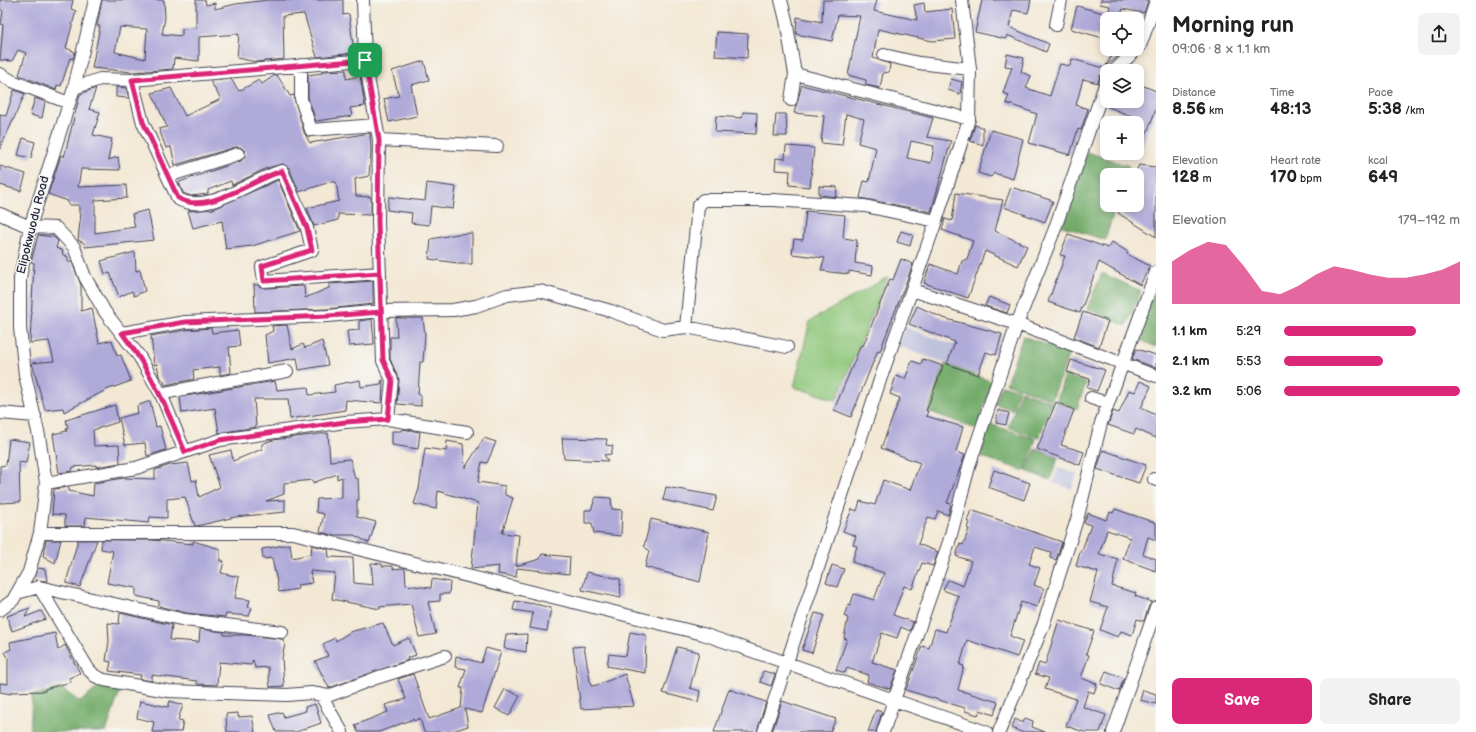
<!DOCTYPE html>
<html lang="en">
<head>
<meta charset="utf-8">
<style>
  body { margin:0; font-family:"Balsamiq Sans",sans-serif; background:#f2f2f2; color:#222; height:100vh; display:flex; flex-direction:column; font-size:15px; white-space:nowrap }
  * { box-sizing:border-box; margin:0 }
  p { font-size:13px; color:#767676 }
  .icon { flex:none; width:22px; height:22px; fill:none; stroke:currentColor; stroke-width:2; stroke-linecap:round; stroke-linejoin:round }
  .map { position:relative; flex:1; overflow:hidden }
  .details { display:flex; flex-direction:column; background:#fff; width:320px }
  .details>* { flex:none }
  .controls { position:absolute; left:1100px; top:12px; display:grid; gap:8px }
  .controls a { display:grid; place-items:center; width:44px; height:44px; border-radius:8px; background:#fff; box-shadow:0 2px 10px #0003; font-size:20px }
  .pin { position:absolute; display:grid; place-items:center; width:34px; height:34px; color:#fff; margin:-17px; border-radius:8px; box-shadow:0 2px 6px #0006 }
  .round { display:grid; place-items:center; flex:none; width:42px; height:42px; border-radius:8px; background:#f2f2f2 }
  .headline { display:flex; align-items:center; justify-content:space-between; height:68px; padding:0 16px }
  h1 { font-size:22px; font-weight:700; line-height:30px }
  .figures { display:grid; grid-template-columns:repeat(3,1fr); gap:6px; height:68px; padding:4px 16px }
  .figures div { display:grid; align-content:center }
  .figures b { font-size:17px; font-weight:700 }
  .figures small { font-size:11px; font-weight:400 }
  .figures p { font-size:11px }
  .chart { height:112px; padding:8px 16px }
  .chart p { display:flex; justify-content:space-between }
  .chart svg { width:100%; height:72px; margin-top:4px; fill:#db2777; opacity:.7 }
  .primary-button { display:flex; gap:8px; margin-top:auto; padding:8px 16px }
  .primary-button a { flex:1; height:46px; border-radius:8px; background:#db2777; color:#fff; font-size:16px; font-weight:700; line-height:46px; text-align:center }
  .primary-button a+a { background:#f2f2f2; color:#222 }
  ul { padding:0 16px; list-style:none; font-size:13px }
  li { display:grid; grid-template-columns:64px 48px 1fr; align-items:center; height:30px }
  li i { height:10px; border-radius:5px; background:#db2777 }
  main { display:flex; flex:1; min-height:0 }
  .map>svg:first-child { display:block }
  .industrial { fill:#bfc2dd }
  .green { fill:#8ec679; stroke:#58745a }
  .forest { fill:#72ab69; stroke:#4a6652 }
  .building { fill:#b0aad9; fill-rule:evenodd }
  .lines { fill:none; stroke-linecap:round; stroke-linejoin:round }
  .minor-casing { stroke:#414052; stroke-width:14 }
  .minor { stroke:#fff; stroke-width:12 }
  .route-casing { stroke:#fff; stroke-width:8 }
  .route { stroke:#db2777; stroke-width:5 }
  .labels { text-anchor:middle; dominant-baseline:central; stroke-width:3; stroke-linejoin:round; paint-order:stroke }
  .street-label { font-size:12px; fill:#22223b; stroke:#f6f6f2 }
</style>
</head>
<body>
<main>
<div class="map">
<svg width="1156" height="732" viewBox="0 0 1156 732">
  <rect width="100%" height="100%" fill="#f6f6f2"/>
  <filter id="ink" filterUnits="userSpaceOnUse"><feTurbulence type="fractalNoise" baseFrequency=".025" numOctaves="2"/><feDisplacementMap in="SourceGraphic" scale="8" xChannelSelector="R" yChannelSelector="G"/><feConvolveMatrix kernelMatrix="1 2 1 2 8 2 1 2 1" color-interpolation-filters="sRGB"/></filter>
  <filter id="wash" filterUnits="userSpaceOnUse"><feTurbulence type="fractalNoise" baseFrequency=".012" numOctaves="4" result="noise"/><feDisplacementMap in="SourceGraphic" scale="16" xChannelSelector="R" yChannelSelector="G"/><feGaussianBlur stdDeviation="0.9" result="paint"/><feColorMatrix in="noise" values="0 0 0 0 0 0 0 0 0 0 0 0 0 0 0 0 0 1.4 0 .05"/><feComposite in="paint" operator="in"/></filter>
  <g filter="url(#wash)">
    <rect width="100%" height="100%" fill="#f3e8d4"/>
    <!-- industrial -->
    <path class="industrial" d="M905,327L954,345L947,364L898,346Z
      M1058,468L1077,474L1072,489L1053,483Z"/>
    <!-- green -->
    <path class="green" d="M888,277L836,400L794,387L810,321Z"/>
    <!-- forest -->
    <path class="forest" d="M1087,152L1129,166L1126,175H1107V205H1116L1105,240L1062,226Z
      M1102,273L1141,291L1126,326L1087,308Z
      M1156,287V347L1134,337Z
      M1023,336L1069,353L1052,400L1006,383Z
      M945,364L993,382L976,429L928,411Z
      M1065,375L1086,383L1077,409L1056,402Z
      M1002,385L1019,390L1012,410L995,404Z
      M1021,391L1052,402L1039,438L1008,427Z
      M990,424L1036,439L1025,471L979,456Z
      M1035,449L1058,458L1050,480L1026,471Z
      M100,686L121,688L106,732H30L32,695L61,688L80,702Z"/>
    <g id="blocks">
      <!-- building -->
      <path class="building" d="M0,0H73L71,9L76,11L66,48L75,52L73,59L70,58L61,86L57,85L56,90L19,75L26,53L18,50L12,61L0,60L3,25L1,24L3,11L0,9Z
        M102,0H164L165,18L162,34L182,36V29L196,28V0H205L206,5L215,3V9L236,4L267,0H343V15L349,14L354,53L317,57L304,14L283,16L284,59L256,62L237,58L239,34L199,37V61L174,58L173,69L132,72L92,68L100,26H97ZM120,27L147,29L145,59L115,52Z
        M823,0H877L874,11L917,20L914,5L924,3L925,12L952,9L955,39L932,41L878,29L873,58L890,64L889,72L883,73L880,88L866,85V80L848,75L860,16L838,15L832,41L796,34L797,17L822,22Z
        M982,0H1031L1028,13L1013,10L1009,27L1049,44L1046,52L1007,35L1006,39L975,32Z
        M1101,0H1148L1144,13L1123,9L1119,19H1107L1110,6L1100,4Z
        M1077,6L1107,14V39L1071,29Z
        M717,32L748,34L747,58L715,56Z
        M1116,49L1122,53L1105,67Z
        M1007,54L1024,58L1021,72L1031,76L1026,88L1050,96L1060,64L1070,66L1072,59L1107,69V72L1100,76L1098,83L1083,79L1076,105L1088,109L1081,130L1078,129L1070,155L1029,143L1037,114L1006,103L1009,95L1003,93L1012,67L1005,66Z
        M424,61L429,80L411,85L417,116L389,122L384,99L399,96L392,71Z
        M346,70V79L360,76L365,106L350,108L352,116L316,121L308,98V75L322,73V71Z
        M275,75H277L290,96L294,95L304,132L310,143L370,133L371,151L369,176L355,179L356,196L371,197V215L338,214V220L314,226L307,208L339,201L336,182H330L299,192L289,168L283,164L267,168L232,185L231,181L208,190V194L191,196L183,193L179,182L241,161L245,156V151L240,147H236L175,165L171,147L166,148L159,129L167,127L152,93L171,88L185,116L221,99L210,81L231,79L239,91L259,80L262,84Z
        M951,79L962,82L960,94L948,90Z
        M1137,83L1156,91V109L1138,156L1137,123H1134L1136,118L1106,106L1107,101H1137Z
        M802,85L933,118L927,137L951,141L931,212L860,198L864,181L869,182L876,148L858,143L864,119L846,114L842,145L821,143L824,116L794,113ZM911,141L934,146L931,163L907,158Z
        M116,87L126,88L129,98L116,97Z
        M96,88L89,109L100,112L93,135L112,139L108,160L118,157L120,170L81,169L78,187L126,185L127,198L95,200V233L135,227L132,214L148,210L154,240L85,247L84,243L78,240L81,213H79V205H68V201L48,194L61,155L64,157L80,94Z
        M14,90L25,94L0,149V114L6,116Z
        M35,98L45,102L42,118L30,115Z
        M743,112L757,113L756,134L715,132L716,116L742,118Z
        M776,114H786L787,136H774Z
        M975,125L983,128V145L970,141Z
        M991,130L1023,139L1013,179L994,173L991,177L978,173Z
        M23,138L35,142L31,158L18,155Z
        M786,146L814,148L810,187L789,185L790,171L775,170L776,158L785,159Z
        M1139,165L1156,167V237L1118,213L1124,205H1137V175H1134Z
        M0,166L26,174L21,191L0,185Z
        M278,180L300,231L252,246L226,249L222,221L193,228L188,211L213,209Z
        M427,183L456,187L453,209L431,206L429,225L411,223L412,213L387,210L389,197L425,201Z
        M819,186L837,187L836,197L819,195Z
        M1011,187L1053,201L1045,222L1004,207Z
        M956,193L1003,200L995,231L1027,246L1018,266L985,251L968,298L924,283L930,264L958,274L962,261L967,259L973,241L942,230L945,219L952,221Z
        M806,211L845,215L843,238L857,240L855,263L873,266L872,275L849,271V274L830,272L821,270L825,258L792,254L794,239L803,240Z
        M901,231L913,235L910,246L897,242Z
        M472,233V264H457V263L429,259L431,239L457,234Z
        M1068,234L1108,248L1112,242L1128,252L1127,254L1150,266L1140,285L1099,262L1080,313L1048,302L1065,256L1060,255Z
        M38,235L54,237L58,241L56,248L63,251L62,254L68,257V262H72L81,285V311L92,308L99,343L112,340L117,356L121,355L131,381L106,390L64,412L63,408L45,410L32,363L54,361L49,341L30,343L34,263L31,262Z
        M135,252L136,271L140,270L145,291L134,296L132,291L119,297L110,273L105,274L101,261Z
        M901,259L913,264L880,351L878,350L851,417L834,410L861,345L863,346L890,279L893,280Z
        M373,281V304L327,309L255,312L254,284L265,288L304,286L305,298L329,288V284Z
        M989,297L1010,305L1007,313L985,306Z
        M917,306L943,318L1002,334L996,355L986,352L978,375L947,364L955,342L909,324Z
        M1083,312L1108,321L1099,347L1074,337Z
        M396,318H423L425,335L423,362H420L418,394L421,395V406L397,404L399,380L390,359V337H397Z
        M372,319L374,344L349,346L347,331L359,330V321Z
        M287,325L292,349L303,344L305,348L322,341L328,365L299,370L297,358L268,363L265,335L273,331L272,326Z
        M211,328L212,333L238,330L240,346L229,347L231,373L220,375V367L193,370L194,379L165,385L164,381L159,376L157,364L154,365L151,336L186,330Z
        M1136,349L1156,355V368L1132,359Z
        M923,359L943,366L926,411H928L926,416L963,427L956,452L965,455L947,503L951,504L948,515L938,511L935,519L928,517L918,544L938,552L933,566L922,563L912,589L904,586L893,615L913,622L910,631L901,627L897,638L882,633L872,662L897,670L890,689L867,682L869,675L847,668L845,673L836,670L847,639L844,638L848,618L844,616L848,605L850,606L854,594L874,600L884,573L852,562L857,546L853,545L856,536L843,531L852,509L857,511L860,501L875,505L883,480L910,490L920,463L881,448L900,398L890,394L896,376L905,379L912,361L921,364Z
        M1071,360L1105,370L1097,391L1087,388L1090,379L1067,372Z
        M360,380L361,387L381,384L382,380H383L382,403L346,400L345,410L290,419L288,399H254L256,427L219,433L215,408L182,413L180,397L275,381L277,390L308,387L309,395L335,392L334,385Z
        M1140,381L1151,386L1141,408L1156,415V438L1136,429L1134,434L1108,425L1113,411L1119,413L1129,390L1135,392Z
        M150,401L156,427L160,426L166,450L147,456L145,443L125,445L119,418L138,413L137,406Z
        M1056,402L1074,410L1061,445L1084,452L1080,465L1037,449Z
        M115,405L118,422L93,430L94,446L119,445L120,463L96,467V465L73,467L72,471L59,473L53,434L67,431L66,429L68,428L66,420Z
        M998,410L1009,413L1006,425L996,423Z
        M402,429L420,432L418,449L392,445V431H401Z
        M328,433L330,461L350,459L355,479L358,478L359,500H357V517L376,522L369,543L354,535H332L320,532L324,514L316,512L317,499L342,498V477L337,479V474L313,483V480L284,483V494L266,501L285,500V512L235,517L197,526H195L185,497L167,499V518L150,517L149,523L86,517L85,526H65V515L52,514L54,489L69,487V491L93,496L94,483L124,478L155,479V470L170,465L188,463L192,481L196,480L199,497L220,487L209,455L231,450L233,461L262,449V444L273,440Z
        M484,438L496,442L487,463L482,462L478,482L505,486V495L513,498L502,533L519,535L516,566L540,559L542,554L570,557L569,574L517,568L516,577L498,574L499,566L471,569L478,503L438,491L436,509L414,504L419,489L425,448L446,451L447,441L463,444L465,468Z
        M562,438L607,439L606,445L613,446L611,454L604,455L608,461L564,459Z
        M9,439L30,442L26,463L19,462L20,502L0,503V466L6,465Z
        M1103,450L1146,465L1139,483L1097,469Z
        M994,470L1030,483L1024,500L988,487Z
        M666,487L717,496L713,511L663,500Z
        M596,497L611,498L612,509L622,510L621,536L594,533L592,523H585V510H591Z
        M1115,509L1156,523V540L1148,537L1143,554L1156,559V571L1123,559L1130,538L1107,530L1099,554L1118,559L1112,586L1136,593L1135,596L1152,602L1149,606L1144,621L1137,619L1132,635L1121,631L1118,637L1100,630L1108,607L1090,602L1098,572L1076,566L1081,549L1082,550L1091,525L1084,523L1088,513L1106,520L1110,512L1113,513Z
        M971,510L1062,542L1056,560L1050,558L1051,552L1035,547L1029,564L1040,568L1034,585L1044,589L1037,607L1021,602L1010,636L1023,641L1017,657L967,640L960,665L964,666L958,690L998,702L994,715L980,710L978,715L965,711V708L906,690L922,646L929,648L935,629L946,632L959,596L943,590L948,580L963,586L971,561L956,556L960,544L963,545L969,529L967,528L969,522L967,521Z
        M651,519L709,532L700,582L645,567L649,551L644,546Z
        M46,540H61L55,563L43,556Z
        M78,540H97L80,587L66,583Z
        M102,540H152L193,544V541L220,549V561H224L221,573L239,577L235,598L250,600L248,607L252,608L249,616L226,614L225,617L186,613L159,606V601L136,596V588L107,583L113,551L101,549Z
        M290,544L292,558L311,554L312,545L328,549L329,557L353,558L354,583L373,585L371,563L382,564V566H393V569L405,568L406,585L431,588L432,579L450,582L449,594H440V601L428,602L436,634L419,637L411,604L379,607L380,609L332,599L335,573L310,571L312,583L297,585L298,589L279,592L272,558L263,559L262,549Z
        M832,565L844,569L837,587L826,583Z
        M38,568L45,569L47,581L35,580Z
        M587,572L620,579L621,598L582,590Z
        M515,601L535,604L551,608L547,631L530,628L533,613L513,610Z
        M30,608L25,617L41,611L46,619L12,631L7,616Z
        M120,613L172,625L170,640L199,642L200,629L224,632V635H246L282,639L285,644L282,658L284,686L270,687L268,667L255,668L253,660L251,665L219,662L217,685L197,684V681L152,675V681L140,679L141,675L109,671L111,662L106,661L109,641L108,623L119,624Z
        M815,613L824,615L812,653L802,650Z
        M1059,620L1094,631L1086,654L1089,655L1081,678L1097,684L1094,693L1088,691L1083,707L1106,715L1100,732H1084L1066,726L1076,699L1045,689L1049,678L1035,674L1039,663L1045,665Z
        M383,623L393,645L409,638L416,655L407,658L408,660L329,688L315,661L328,656L323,644L335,638L336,641L350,632Z
        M630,632L646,635L645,673L607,666L609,654L626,656Z
        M55,633L58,650L65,645L80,673L69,678L71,682L45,689V691L11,692V694L0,692V683L8,684V658L5,652L11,649L10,642Z
        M527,634L526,652L504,648L506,635Z
        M584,646L591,686L597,685L625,674L634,706L581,709L573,647Z
        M677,647L699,652L690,688L700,691L698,702L663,693Z
        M486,648L501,652L482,713L465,709L468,726L450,732H424L420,718L414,721L413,719L379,732H358L355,725L388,712L385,705L406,699L398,679L413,674L429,719L461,708L463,688H460L466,669L455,667L456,656L481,663Z
        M763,671L775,674L771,686L760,682Z
        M1106,671L1124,678L1119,691L1101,684Z
        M505,689L520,696L509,716L495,708Z
        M729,689L766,702L757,732H714Z
        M1143,690L1156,694V704L1140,700Z
        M140,701L168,707L170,701L183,705L178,720L183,721L181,732H152L154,722L137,718Z
        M782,701L836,719L830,732H772Z
        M315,704L321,723L296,732H276L270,715L282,712L284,717L306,711L305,707Z
        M876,710L882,712L876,732H868Z
        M238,713V717L252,716L255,732H227L226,714Z
        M1025,718L1033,721L1032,727L1045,732H1021L1012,728L1015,719L1023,723Z"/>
    </g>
  </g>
  <g filter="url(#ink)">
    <use href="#blocks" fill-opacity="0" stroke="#414052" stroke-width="1"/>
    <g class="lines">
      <!-- minor casing -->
      <g class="minor-casing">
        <path id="minor" d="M363,0L365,60L379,140L378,221L383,361L392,380L388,419
          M781,0L786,20L795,74L791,100
          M1056,25L1061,0
          M884,55L919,63L970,69
          M301,65V99L311,130L376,125
          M1114,71L1140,46L1156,1
          M0,74L12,81L69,103
          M795,74L969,119
          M132,80L143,123L178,199C208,216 252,179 282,171L307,228L312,250L262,267L264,281L380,273
          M74,88L100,79L132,80L365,60
          M379,140L497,146
          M168,176L238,154
          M0,214L30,227L56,228L74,247L85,277L105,312L139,356L161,394L185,452
          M912,290L1017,324L1156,376
          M686,327L698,207L703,200H773L865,206L936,221
          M122,333L185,322L328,316L381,311L453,310L476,306L507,295L540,291L611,311L663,330L686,327L787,347
          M161,394C203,384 245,379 287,371
          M1091,398L1107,403
          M0,413L35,416
          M1154,479L1156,480
          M46,483L136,468L220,440L345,422L388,419L467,432
          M40,533H293L703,634L986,732
          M39,587L89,670L95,676L104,680L168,691L287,695L311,693L328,696L376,678L445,656
          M17,593L39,587L185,620L282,632
          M0,610L13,600L29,572L40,533L46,483L39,436L25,375L20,328V278L30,227L74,88L95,0
          M320,694L342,732
          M764,732L880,380L936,221L969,119L970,69L962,0
          M883,732L949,542L970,463L1017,324L1054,231L1107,79
          M999,732L1043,626L1078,516L1101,423L1156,272
          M1113,732L1156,608"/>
      </g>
      <!-- minor -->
      <use href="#minor" class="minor"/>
    </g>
  </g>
  <g class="lines" filter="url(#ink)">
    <!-- route casing -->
    <g class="route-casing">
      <path id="route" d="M365,60L379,140L378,221L381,312L328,316L185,322L122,333C151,371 167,409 185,452L220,440L345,422L388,419L392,380L383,360L380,273L264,281L262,266L312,250L307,228L282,171C253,179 207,216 178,198L143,122L132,80L365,60"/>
    </g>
    <!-- route -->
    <use href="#route" class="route"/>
  </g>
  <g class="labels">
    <!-- street labels -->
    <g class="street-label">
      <text transform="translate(33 225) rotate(-76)">Elipokwuodu Road</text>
    </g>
  </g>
</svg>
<div class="controls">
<a><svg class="icon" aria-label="locate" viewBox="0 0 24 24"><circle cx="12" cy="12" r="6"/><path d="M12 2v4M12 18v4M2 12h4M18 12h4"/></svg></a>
<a><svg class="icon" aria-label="layers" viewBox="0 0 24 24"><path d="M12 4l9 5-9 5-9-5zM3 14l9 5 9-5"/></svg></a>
<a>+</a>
<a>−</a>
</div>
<div class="pin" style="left:365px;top:60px;background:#1e9e55"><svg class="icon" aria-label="arrive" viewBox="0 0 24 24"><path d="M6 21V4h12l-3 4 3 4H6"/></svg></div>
</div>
<section class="details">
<div class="headline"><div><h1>Morning run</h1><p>09:06 · 8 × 1.1 km</p></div><a class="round"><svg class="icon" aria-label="share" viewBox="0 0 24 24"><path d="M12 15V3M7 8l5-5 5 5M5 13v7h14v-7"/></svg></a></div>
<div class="figures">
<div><p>Distance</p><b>8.56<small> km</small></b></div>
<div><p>Time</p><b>48:13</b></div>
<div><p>Pace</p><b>5:38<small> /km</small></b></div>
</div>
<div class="figures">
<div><p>Elevation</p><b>128<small> m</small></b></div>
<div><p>Heart rate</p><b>170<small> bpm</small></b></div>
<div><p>kcal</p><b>649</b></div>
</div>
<div class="chart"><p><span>Elevation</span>179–192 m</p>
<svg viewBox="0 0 160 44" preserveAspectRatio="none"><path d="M0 44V18L10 11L20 6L30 8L40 21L50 36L60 38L70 33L80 26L90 21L100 23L110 26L120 28L130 28L140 26L150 23L160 18V44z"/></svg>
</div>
<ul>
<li><b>1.1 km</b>5:29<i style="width:75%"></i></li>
<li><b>2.1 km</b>5:53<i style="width:56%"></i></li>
<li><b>3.2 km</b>5:06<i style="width:100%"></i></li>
</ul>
<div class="primary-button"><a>Save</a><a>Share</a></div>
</section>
</main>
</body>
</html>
